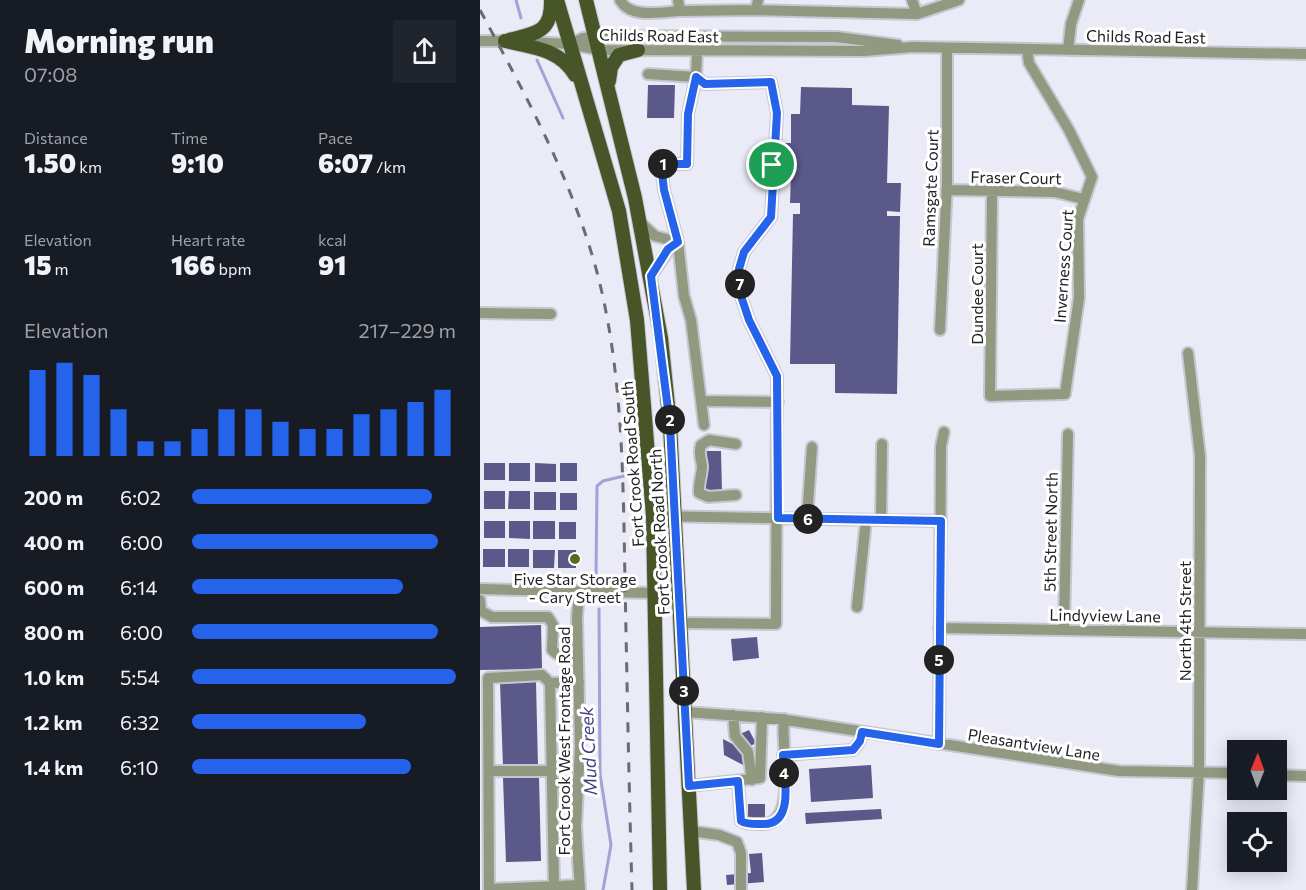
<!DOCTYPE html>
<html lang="en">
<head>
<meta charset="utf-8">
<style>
  body { margin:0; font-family:Commissioner,sans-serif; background:#20242c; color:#f1f3f6; height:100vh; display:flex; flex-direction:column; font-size:22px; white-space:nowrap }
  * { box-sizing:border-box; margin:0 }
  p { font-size:20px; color:#9ea1a6 }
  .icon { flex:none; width:33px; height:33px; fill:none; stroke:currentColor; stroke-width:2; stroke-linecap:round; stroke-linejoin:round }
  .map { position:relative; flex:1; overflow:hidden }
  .side { display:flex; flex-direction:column; background:#171b24; width:480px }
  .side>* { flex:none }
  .needle { width:39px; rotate:1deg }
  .tools { position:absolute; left:747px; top:740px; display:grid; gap:12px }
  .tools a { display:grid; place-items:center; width:60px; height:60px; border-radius:0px; background:#171b24; box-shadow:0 3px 15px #0003; font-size:30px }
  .pin { position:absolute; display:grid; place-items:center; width:51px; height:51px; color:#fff; margin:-26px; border:3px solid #fff; border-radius:50%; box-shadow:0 2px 6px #0007 }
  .km { position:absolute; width:30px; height:30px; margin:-15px; border-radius:50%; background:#222; color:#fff; font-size:16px; line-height:30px; text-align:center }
  .round { display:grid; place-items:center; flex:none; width:63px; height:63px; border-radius:0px; background:#20242c }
  .overview { display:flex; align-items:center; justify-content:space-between; height:102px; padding:0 24px }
  h1 { font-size:33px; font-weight:800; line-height:45px }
  .metrics { display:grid; grid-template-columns:repeat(3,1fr); gap:9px; height:102px; padding:6px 24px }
  .metrics div { display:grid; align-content:center }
  .metrics b { font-size:26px; font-weight:800 }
  .metrics small { font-size:16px; font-weight:400 }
  .metrics p { font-size:16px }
  .chart { height:168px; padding:12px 24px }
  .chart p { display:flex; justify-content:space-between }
  .chart svg { width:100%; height:108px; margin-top:6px; stroke:#2563eb; stroke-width:6 }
  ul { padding:0 24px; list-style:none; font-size:20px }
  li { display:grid; grid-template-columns:96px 72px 1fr; align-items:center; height:45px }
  li i { height:15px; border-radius:8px; background:#2563eb }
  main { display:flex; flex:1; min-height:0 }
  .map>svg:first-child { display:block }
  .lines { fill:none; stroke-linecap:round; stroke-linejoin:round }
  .stream { stroke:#a3a1d8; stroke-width:3 }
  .building { fill:#5b588a }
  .minor-casing { stroke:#c7c7d2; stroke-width:14 }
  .major-casing { stroke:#c7c7d2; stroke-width:16 }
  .minor { stroke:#919981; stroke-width:10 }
  .major { stroke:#475529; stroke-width:14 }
  .rail { stroke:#6b6b72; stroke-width:3; stroke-dasharray:10 10; stroke-linecap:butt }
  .route-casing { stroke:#fff; stroke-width:12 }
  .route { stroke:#2563eb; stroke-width:8 }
  .poi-dot { fill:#576c1a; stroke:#fff; stroke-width:2 }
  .labels { text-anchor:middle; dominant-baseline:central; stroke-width:6; stroke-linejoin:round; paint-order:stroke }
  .street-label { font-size:16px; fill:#232327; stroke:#fff }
  .poi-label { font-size:16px; fill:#232327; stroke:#fff }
  .water-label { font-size:18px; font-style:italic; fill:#463f82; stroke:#fff }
</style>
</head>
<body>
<main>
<section class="side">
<div class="overview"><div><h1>Morning run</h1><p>07:08</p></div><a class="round"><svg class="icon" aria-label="share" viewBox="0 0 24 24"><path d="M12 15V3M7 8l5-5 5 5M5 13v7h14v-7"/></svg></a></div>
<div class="metrics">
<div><p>Distance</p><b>1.50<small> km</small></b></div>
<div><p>Time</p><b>9:10</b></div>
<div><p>Pace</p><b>6:07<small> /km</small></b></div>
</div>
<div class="metrics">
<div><p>Elevation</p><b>15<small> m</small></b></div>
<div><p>Heart rate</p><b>166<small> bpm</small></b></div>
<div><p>kcal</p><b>91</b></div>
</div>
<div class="chart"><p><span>Elevation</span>217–229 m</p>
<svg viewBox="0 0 160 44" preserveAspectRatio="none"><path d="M5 44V9M15 44V6M25 44V11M35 44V25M45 44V38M55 44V38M65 44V33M75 44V25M85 44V25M95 44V30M105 44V33M115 44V33M125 44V27M135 44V25M145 44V22M155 44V17"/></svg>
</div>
<ul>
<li><b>200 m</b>6:02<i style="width:91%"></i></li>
<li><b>400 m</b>6:00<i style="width:93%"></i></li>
<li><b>600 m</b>6:14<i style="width:80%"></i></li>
<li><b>800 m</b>6:00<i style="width:93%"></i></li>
<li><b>1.0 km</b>5:54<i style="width:100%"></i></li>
<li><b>1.2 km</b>6:32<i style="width:66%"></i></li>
<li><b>1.4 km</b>6:10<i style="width:83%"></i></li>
</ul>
</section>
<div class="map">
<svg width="826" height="890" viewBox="0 0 826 890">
  <rect width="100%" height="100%" fill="#ebebf7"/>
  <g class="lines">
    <!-- stream -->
    <path class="stream" d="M36,0L41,18
      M57,60L83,118
      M116,575L117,486L123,481L148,475
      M119,609L120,774L131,845L123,890"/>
  </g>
  <!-- building -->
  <path class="building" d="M168,85H195L194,118H167Z
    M321,87L372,88V105L409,106L407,183H421L420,212L407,211V216H420L417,394L355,393V364H310L313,214H320V203H310L311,174H301L302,143H311V114H320Z
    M225,451H241L242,492H226Z
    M4,463H25V480H4Z
    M29,463H50V481H29Z
    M55,463L76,464V482H55Z
    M80,463H97V481H80Z
    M4,491H25V509H4Z
    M29,491H50V509H28Z
    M54,492H76V510H54Z
    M80,493H97V510H80Z
    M4,521H25V538H4Z
    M29,521H50V539L29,538Z
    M53,521H75V539H53Z
    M79,522H96V539H79Z
    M3,549H25V567H3Z
    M28,549H49V567H28Z
    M53,550H75L74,568H53Z
    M78,550H96V568H78Z
    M61,625L62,669L0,670V627Z
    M277,637L279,658L253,661L251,639Z
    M56,682L58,766H23L20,683Z
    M269,730L276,743L267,748L260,734Z
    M243,739L264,750L265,766L244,755Z
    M391,765L393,798L331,802L329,769Z
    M59,777L61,861L26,862L23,778Z
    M268,804H285V821H268Z
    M401,809L402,819L326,824L325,813Z
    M282,853L284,882L247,885L246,875L271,873L269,854Z"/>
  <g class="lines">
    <!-- minor casing -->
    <g class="minor-casing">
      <path id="minor" d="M140,0C150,19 181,12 200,11
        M198,0L200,11L276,10L278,0
        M432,0L437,14
        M276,10L437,14L479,0
        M0,41H33
        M48,42L90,44L119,50L384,51L433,47L826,54
        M90,44L103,38L131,36L357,37L418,45
        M588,50L591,24L599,0
        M217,51L216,77L208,114L207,164H181L184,190L198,242L204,296L211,320L224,425
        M168,74L216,77L225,84L291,82L297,113L291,217L264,252L259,269L261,296L269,320L297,376L296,624L201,623
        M467,190L575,192L603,199
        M512,193L510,396L585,394L599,298L598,219L612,177L589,130L549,63L547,50
        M160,222L175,236L198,242
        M171,276L194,242
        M0,313L71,314
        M460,330L467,182V48
        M708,353L720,456L719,771L712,890
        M221,401L298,402
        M256,444L229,440L221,445C218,453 221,458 222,466C222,475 218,484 219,493L228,497L256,495
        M173,516L461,521
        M327,518L332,447
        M401,520L402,444
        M0,589L175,593
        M99,591L97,618L100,746L96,827L100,890
        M0,600L1,611L12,617H68L73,625L72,650L77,654H98
        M377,607L386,520
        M459,628L826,634
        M584,630L588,434
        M99,682L70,683L62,675L8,678L9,889L100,885
        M70,683L74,886
        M205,712L300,719L639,771L758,773
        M253,715L255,736L268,752L272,780
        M459,744L461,446L464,432
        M303,755L373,750L380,741L382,732
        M9,771H71
        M796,775L826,776
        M258,781L261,821C267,825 276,824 283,824C319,824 300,744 304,719
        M72,783H97
        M209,786L280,778L282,717
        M211,831L239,835L257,842L261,853V890"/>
    </g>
    <!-- major casing -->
    <g class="major-casing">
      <path id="major" d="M77,0L139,211L157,320L173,516L180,890
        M106,0L155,198L181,338L190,425L214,890
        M29,40C56,33 72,33 71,0
        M25,41C52,47 80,49 95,75
        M129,81L131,67L139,55L158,50"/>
    </g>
    <!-- minor -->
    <use href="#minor" class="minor"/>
    <!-- major -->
    <use href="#major" class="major"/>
    <!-- rail -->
    <path class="rail" d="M0,10C46,96 93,181 118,276C143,374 143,479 145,580C147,683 149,787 152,890"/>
  </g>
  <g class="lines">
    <!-- route casing -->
    <g class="route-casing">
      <path id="route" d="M216,77L225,84L291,82L297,113L291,217L264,252L259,269L261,296L269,320L297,376L298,518L461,521L459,744L382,732L380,741L373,750L303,755C304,775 315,824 284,824C276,824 267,825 261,821L258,781L209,786L190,425L171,276L188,249L198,242L184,190L181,164H207L208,114Z"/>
    </g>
    <!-- route -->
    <use href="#route" class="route"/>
  </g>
  <!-- markers -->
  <circle class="poi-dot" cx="95" cy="559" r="6"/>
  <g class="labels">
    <!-- street labels -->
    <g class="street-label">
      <text transform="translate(179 35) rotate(1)">Childs Road East</text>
      <text transform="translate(666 36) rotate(1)">Childs Road East</text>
      <text transform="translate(536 177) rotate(1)">Fraser Court</text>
      <text transform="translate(450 188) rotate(-88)">Ramsgate Court</text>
      <text transform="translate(583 266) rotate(-86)">Inverness Court</text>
      <text transform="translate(496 294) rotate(-90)">Dundee Court</text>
      <text transform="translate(152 464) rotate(-94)">Fort Crook Road South</text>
      <text transform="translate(179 532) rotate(-93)">Fort Crook Road North</text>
      <text transform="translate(570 532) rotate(-89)">5th Street North</text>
      <text transform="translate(625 615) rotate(1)">Lindyview Lane</text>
      <text transform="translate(704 621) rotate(-90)">North 4th Street</text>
      <text transform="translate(83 741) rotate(-90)">Fort Crook West Frontage Road</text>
      <text transform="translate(554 744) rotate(9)">Pleasantview Lane</text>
    </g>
    <!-- poi labels -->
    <g class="poi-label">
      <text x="95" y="578">Five Star Storage<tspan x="95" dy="18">- Cary Street</tspan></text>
    </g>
    <!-- water labels -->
    <g class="water-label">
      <text transform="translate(108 751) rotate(-93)">Mud Creek</text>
    </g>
  </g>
</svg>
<div class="tools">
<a><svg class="needle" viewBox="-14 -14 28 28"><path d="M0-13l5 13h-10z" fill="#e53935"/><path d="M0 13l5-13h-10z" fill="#9ea1a6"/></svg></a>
<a><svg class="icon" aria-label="locate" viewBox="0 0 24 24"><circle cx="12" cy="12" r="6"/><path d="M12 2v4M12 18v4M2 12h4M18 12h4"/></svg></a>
</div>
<div class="pin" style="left:292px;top:165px;background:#1e9e55"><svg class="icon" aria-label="arrive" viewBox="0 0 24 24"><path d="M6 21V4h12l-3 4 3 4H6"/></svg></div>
<b class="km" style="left:183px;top:164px">1</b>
<b class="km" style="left:190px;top:420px">2</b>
<b class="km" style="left:204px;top:691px">3</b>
<b class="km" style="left:304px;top:773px">4</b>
<b class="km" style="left:459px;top:660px">5</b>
<b class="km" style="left:328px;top:519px">6</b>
<b class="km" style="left:260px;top:284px">7</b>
</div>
</main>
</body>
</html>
